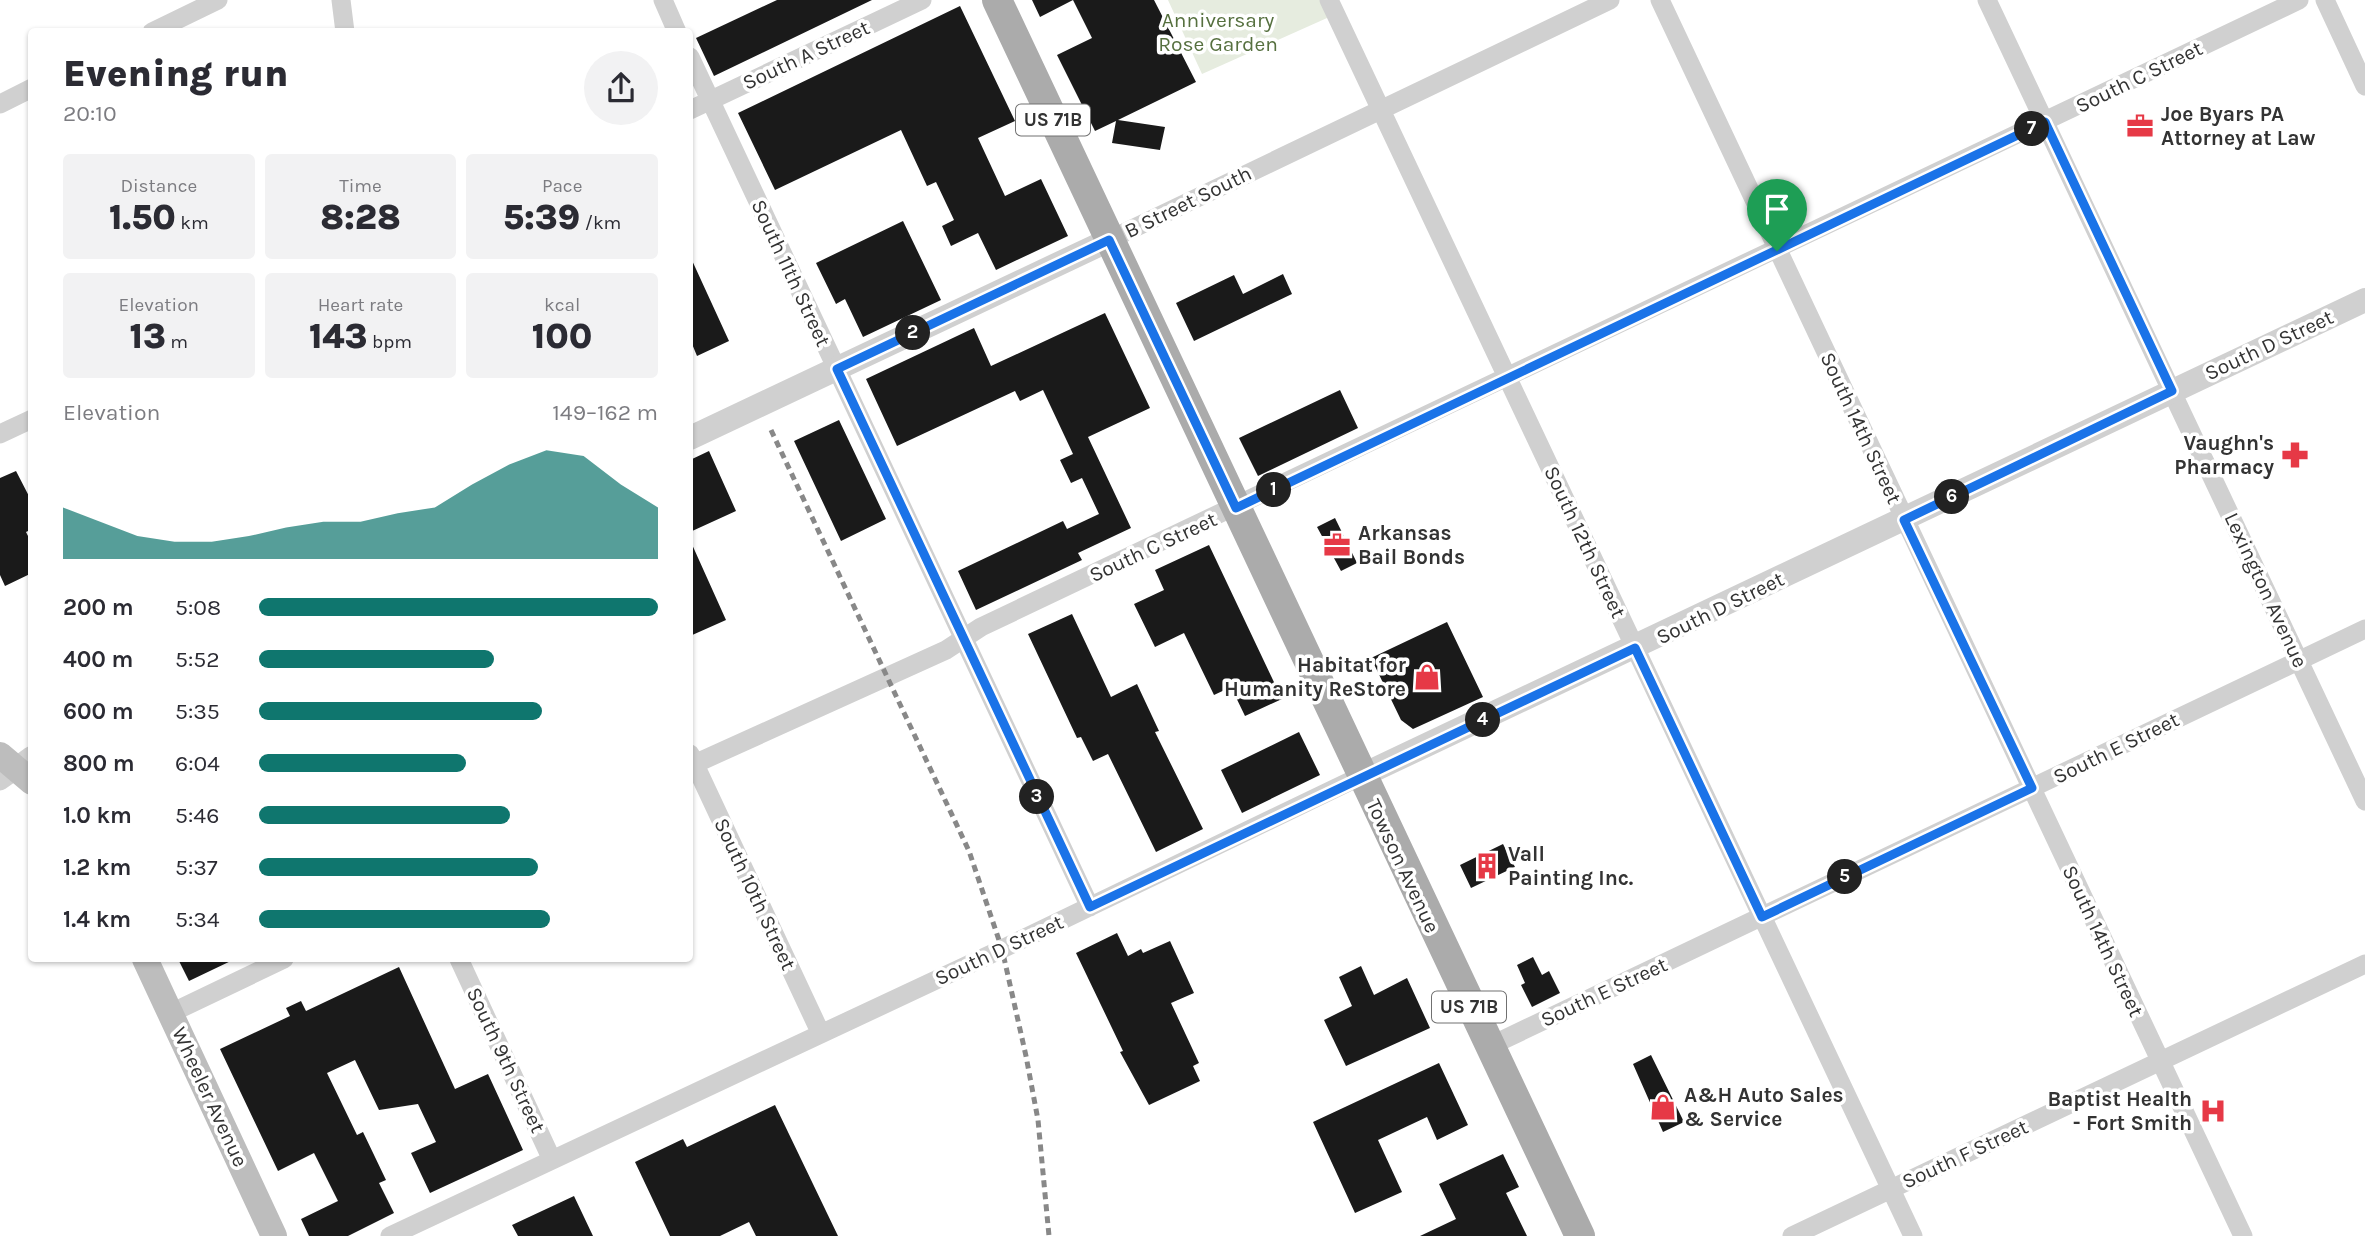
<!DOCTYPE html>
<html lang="en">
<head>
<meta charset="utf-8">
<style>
  body { margin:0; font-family:Karla,sans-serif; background:#f2f2f3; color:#2b2b33; height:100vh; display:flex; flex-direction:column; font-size:26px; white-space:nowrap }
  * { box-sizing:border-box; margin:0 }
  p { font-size:23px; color:#7c7c81 }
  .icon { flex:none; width:38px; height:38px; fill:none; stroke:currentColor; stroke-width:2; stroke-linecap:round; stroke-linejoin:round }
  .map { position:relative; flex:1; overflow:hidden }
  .side { position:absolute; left:28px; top:28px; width:665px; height:934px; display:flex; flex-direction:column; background:#fff; border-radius:7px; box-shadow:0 2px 5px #0004 }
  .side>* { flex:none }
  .pin { position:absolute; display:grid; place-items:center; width:60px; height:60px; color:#fff; margin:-72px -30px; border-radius:50% 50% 50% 0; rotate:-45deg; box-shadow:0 0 7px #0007 }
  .pin .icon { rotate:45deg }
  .km { position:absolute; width:35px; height:35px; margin:-18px; border-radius:50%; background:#222; color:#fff; font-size:19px; line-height:35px; text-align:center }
  .round { display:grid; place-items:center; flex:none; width:74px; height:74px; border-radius:37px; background:#f2f2f3 }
  .summary { display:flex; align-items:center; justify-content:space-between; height:119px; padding:0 35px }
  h1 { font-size:38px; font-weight:800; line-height:52px }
  .metrics { display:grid; grid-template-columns:repeat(3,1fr); gap:10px; height:119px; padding:7px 35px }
  .metrics div { display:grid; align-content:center; border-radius:7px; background:#f2f2f3; text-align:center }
  .metrics b { font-size:35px; font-weight:800 }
  .metrics small { font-size:19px; font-weight:400 }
  .metrics p { font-size:19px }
  .chart { height:196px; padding:14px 35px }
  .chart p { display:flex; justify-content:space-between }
  .chart svg { width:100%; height:126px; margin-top:7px; fill:#0f766e; opacity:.7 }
  ul { padding:0 35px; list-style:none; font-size:23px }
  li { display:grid; grid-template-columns:112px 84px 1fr; align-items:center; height:52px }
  li i { height:18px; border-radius:9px; background:#0f766e }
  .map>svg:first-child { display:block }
  .green { fill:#e6ecdf }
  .building { fill:#1a1a1a }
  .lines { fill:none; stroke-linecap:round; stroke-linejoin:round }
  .minor { stroke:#d0d0d0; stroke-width:19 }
  .tertiary { stroke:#d0d0d0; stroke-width:24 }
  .secondary { stroke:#bdbdbd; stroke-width:26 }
  .primary { stroke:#ababab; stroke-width:30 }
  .rail { stroke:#888; stroke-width:5; stroke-dasharray:7 5; stroke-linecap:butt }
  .route-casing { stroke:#fff; stroke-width:14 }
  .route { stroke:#1a73e8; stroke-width:9 }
  .labels { text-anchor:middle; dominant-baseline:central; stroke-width:7; stroke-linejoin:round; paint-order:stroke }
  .shield { fill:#fff; stroke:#707070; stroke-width:2 }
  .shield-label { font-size:19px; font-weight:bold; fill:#333 }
  .park-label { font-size:21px; fill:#56703f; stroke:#fff }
  .street-label { font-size:21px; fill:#333; stroke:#fff }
  .poi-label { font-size:21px; font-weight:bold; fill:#333; stroke:#fff; text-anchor:start }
</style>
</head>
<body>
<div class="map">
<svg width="2365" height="1236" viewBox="0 0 2365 1236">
  <rect width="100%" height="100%" fill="#fff"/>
  <!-- green -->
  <path class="green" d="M1168,0H1329L1336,14L1202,74Z"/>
  <!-- building -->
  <path class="building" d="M777,0H872L714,76L696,38Z
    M1032,0H1154L1196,82L1118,120L1165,127L1160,150L1112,143L1116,121L1095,131L1057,55L1092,38L1073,0L1040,17Z
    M960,6L1015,121L978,138L1005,196L1041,179L1068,236L996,270L978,233L951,246L942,226L954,220L936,182L927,186L901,130L775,190L738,113Z
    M903,221L941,300L863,337L845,299L836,304L816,263Z
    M690,256L729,341L697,356L690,339Z
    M1283,274L1292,294L1194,341L1176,303L1234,275L1243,294Z
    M1105,313L1150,408L1088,437L1131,528L1078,553L1082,560L976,610L958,571L1063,521L1067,529L1099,514L1082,478L1071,483L1060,460L1073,454L1043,390L1020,401L1015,391L897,446L866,379L974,328L991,366Z
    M1340,390L1358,428L1258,476L1239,438Z
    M839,420L886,519L841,541L794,441Z
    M709,451L736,511L690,532V460Z
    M16,471L32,502V529L26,532L32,544V573L5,586L0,575V478Z
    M1335,518L1357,563L1341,571L1317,527Z
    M690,540L726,620L690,636Z
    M1209,545L1282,699L1245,716L1231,687L1214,695L1184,633L1155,647L1134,604L1164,590L1155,570Z
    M1072,614L1111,697L1137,684L1159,731L1155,732L1203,829L1156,852L1108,754L1093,761L1081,737L1077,738L1028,634Z
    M1447,622L1483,697L1413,729L1401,720L1371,658Z
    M1299,732L1320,775L1242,813L1221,770Z
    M1503,844L1515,867L1471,888L1460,865Z
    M1117,933L1128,956L1141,949L1143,953L1170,941L1194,993L1171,1003L1199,1063L1193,1066L1200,1081L1149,1105L1120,1052L1123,1051L1076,953Z
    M1533,957L1542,975L1549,971L1560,993L1532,1007L1521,985L1525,983L1517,965Z
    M178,959H235L189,981Z
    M1361,966L1374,995L1407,978L1430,1028L1346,1066L1324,1020L1352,1006L1339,977Z
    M399,967L455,1089L488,1074L523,1150L430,1193L411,1153L436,1142L418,1104L379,1110L355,1060L327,1073L357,1135L363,1132L386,1180L379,1183L394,1213L348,1236H309L301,1219L338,1201L314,1153L278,1171L220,1049L290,1016L286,1008L301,1001L306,1011Z
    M1651,1055L1684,1122L1663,1132L1633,1064Z
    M1439,1063L1468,1125L1437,1140L1427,1117L1378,1140L1402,1192L1355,1213L1313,1122Z
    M775,1105L838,1236H756L749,1222L720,1236H670L635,1162L683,1139L687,1147Z
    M1503,1154L1519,1187L1506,1193L1527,1236H1420L1456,1219L1439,1184Z
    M574,1196L593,1236H518L512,1225Z"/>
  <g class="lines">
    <!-- minor -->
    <path class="minor" d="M341,0L345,32
      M663,0L677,32
      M1329,0L1913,1236
      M1660,0L2243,1236
      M1987,0L2365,801
      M2325,0L2365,86
      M152,32L218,0
      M690,57L1090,907
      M0,104L32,88
      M690,110L922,0
      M1109,240L1610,0
      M0,434L32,419
      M690,754L821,1034
      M690,766L946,650L981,627L2299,0
      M0,781L17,769
      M459,959L552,1160
      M171,1013L284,959
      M1488,1047L2365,629
      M390,1236L1002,949L1361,776
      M1792,1236L2365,964"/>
    <!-- tertiary -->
    <path class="tertiary" d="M690,438L1109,240
      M17,769L32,758
      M1361,776L2365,300"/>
    <!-- secondary -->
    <path class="secondary" d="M0,755L32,782
      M145,959L274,1236"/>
    <!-- primary -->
    <path class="primary" d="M997,0L1580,1236"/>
    <!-- rail -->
    <path class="rail" d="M771,430L969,851L1002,949L1026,1056L1038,1120L1049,1236"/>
  </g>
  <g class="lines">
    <!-- route casing -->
    <g class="route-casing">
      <path id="route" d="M2045,122L2172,391L1904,520L2032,788L1762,917L1635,648L1090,907L837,369L1109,240L1236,508Z"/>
    </g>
    <!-- route -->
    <use href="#route" class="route"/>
  </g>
  <!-- icons -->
  <defs>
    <g id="office-bare" transform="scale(2.1)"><path d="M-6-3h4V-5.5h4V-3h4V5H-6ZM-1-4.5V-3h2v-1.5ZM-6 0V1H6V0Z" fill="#e63946" stroke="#fff" stroke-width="2.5" paint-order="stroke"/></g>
    <g id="pharmacy-bare" transform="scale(2.1)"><path d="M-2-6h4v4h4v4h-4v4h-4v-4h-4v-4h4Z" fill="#e63946" stroke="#fff" stroke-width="2.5" paint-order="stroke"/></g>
    <g id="shop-bare" transform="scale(2.1)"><path d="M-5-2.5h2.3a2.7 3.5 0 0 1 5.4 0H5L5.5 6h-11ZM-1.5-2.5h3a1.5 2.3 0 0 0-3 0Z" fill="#e63946" stroke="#fff" stroke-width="2.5" paint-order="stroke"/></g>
    <g id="building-bare" transform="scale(2.1)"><path d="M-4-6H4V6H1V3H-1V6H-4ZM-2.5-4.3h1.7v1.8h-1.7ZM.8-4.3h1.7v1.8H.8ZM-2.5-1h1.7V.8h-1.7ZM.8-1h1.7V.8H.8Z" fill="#e63946" stroke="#fff" stroke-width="2.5" paint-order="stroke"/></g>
    <g id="hospital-bare" transform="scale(2.1)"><path d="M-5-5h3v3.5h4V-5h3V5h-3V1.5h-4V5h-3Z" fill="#e63946" stroke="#fff" stroke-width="2.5" paint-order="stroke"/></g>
  </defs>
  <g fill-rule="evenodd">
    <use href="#office-bare" x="2140" y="126"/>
    <use href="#pharmacy-bare" x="2295" y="455"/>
    <use href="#office-bare" x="1337" y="545"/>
    <use href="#shop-bare" x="1427" y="677"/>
    <use href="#building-bare" x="1487" y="866"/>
    <use href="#shop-bare" x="1663" y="1107"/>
    <use href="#hospital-bare" x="2213" y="1111"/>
  </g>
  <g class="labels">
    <!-- shield labels -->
    <g class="shield">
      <rect x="1016" y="104.5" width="74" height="31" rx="5"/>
      <rect x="1432" y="991.5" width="74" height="31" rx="5"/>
    </g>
    <g class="shield-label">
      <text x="1053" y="120">US 71B</text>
      <text x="1469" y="1007">US 71B</text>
    </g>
    <!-- park labels -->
    <g class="park-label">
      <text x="1218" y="20">Anniversary<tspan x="1218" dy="24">Rose Garden</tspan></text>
    </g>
    <!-- street labels -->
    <g class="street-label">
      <text transform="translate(806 55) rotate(-25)">South A Street</text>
      <text transform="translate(2139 77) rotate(-26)">South C Street</text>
      <text transform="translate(1188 202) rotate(-26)">B Street South</text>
      <text transform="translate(791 273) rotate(65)">South 11th Street</text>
      <text transform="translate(2269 345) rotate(-25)">South D Street</text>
      <text transform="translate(1861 428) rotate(65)">South 14th Street</text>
      <text transform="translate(1585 542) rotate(65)">South 12th Street</text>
      <text transform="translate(1153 547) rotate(-25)">South C Street</text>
      <text transform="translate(2266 590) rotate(65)">Lexington Avenue</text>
      <text transform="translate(1720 608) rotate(-26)">South D Street</text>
      <text transform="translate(2116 748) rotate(-26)">South E Street</text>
      <text transform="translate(1403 866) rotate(65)">Towson Avenue</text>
      <text transform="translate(755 894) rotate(65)">South 10th Street</text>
      <text transform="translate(2103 941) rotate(65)">South 14th Street</text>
      <text transform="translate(999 950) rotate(-25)">South D Street</text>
      <text transform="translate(1604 992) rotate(-25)">South E Street</text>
      <text transform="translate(506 1060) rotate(65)">South 9th Street</text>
      <text transform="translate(210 1097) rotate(65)">Wheeler Avenue</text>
      <text transform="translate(1965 1154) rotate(-25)">South F Street</text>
    </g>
    <!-- poi labels -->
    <g class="poi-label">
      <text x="2161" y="114">Joe Byars PA<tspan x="2161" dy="24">Attorney at Law</tspan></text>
      <text x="2274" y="443" text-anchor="end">Vaughn's<tspan x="2274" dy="24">Pharmacy</tspan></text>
      <text x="1358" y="533">Arkansas<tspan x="1358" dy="24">Bail Bonds</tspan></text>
      <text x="1406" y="665" text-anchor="end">Habitat for<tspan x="1406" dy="24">Humanity ReStore</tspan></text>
      <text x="1508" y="854">Vall<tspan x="1508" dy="24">Painting Inc.</tspan></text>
      <text x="1684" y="1095">A&amp;H Auto Sales<tspan x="1684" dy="24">&amp; Service</tspan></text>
      <text x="2192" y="1099" text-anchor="end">Baptist Health<tspan x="2192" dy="24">- Fort Smith</tspan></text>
    </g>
  </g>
</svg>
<div class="pin" style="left:1777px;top:251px;background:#1e9e55"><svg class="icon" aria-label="arrive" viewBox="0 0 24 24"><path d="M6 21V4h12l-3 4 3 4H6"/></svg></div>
<b class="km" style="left:1274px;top:490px">1</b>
<b class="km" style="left:913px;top:333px">2</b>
<b class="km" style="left:1037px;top:797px">3</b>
<b class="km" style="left:1483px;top:720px">4</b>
<b class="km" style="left:1845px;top:877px">5</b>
<b class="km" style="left:1952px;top:497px">6</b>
<b class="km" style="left:2032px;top:129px">7</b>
<section class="side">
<div class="summary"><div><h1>Evening run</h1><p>20:10</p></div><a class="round"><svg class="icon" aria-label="share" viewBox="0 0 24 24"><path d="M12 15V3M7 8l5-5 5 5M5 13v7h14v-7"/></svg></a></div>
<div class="metrics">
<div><p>Distance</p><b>1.50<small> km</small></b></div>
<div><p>Time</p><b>8:28</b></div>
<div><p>Pace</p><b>5:39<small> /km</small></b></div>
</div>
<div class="metrics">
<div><p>Elevation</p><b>13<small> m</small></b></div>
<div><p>Heart rate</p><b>143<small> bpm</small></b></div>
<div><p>kcal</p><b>100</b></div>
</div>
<div class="chart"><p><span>Elevation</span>149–162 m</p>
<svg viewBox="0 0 160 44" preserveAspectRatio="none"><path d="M0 44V26L10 31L20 36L30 38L40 38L50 36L60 33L70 31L80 31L90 28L100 26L110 18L120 11L130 6L140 8L150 18L160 26V44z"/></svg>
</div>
<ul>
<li><b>200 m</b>5:08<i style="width:100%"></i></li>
<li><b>400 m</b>5:52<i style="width:59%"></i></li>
<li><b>600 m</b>5:35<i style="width:71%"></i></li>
<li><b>800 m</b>6:04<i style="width:52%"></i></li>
<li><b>1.0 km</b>5:46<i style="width:63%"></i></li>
<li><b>1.2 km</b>5:37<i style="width:70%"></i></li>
<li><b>1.4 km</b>5:34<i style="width:73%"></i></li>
</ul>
</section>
</div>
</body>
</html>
